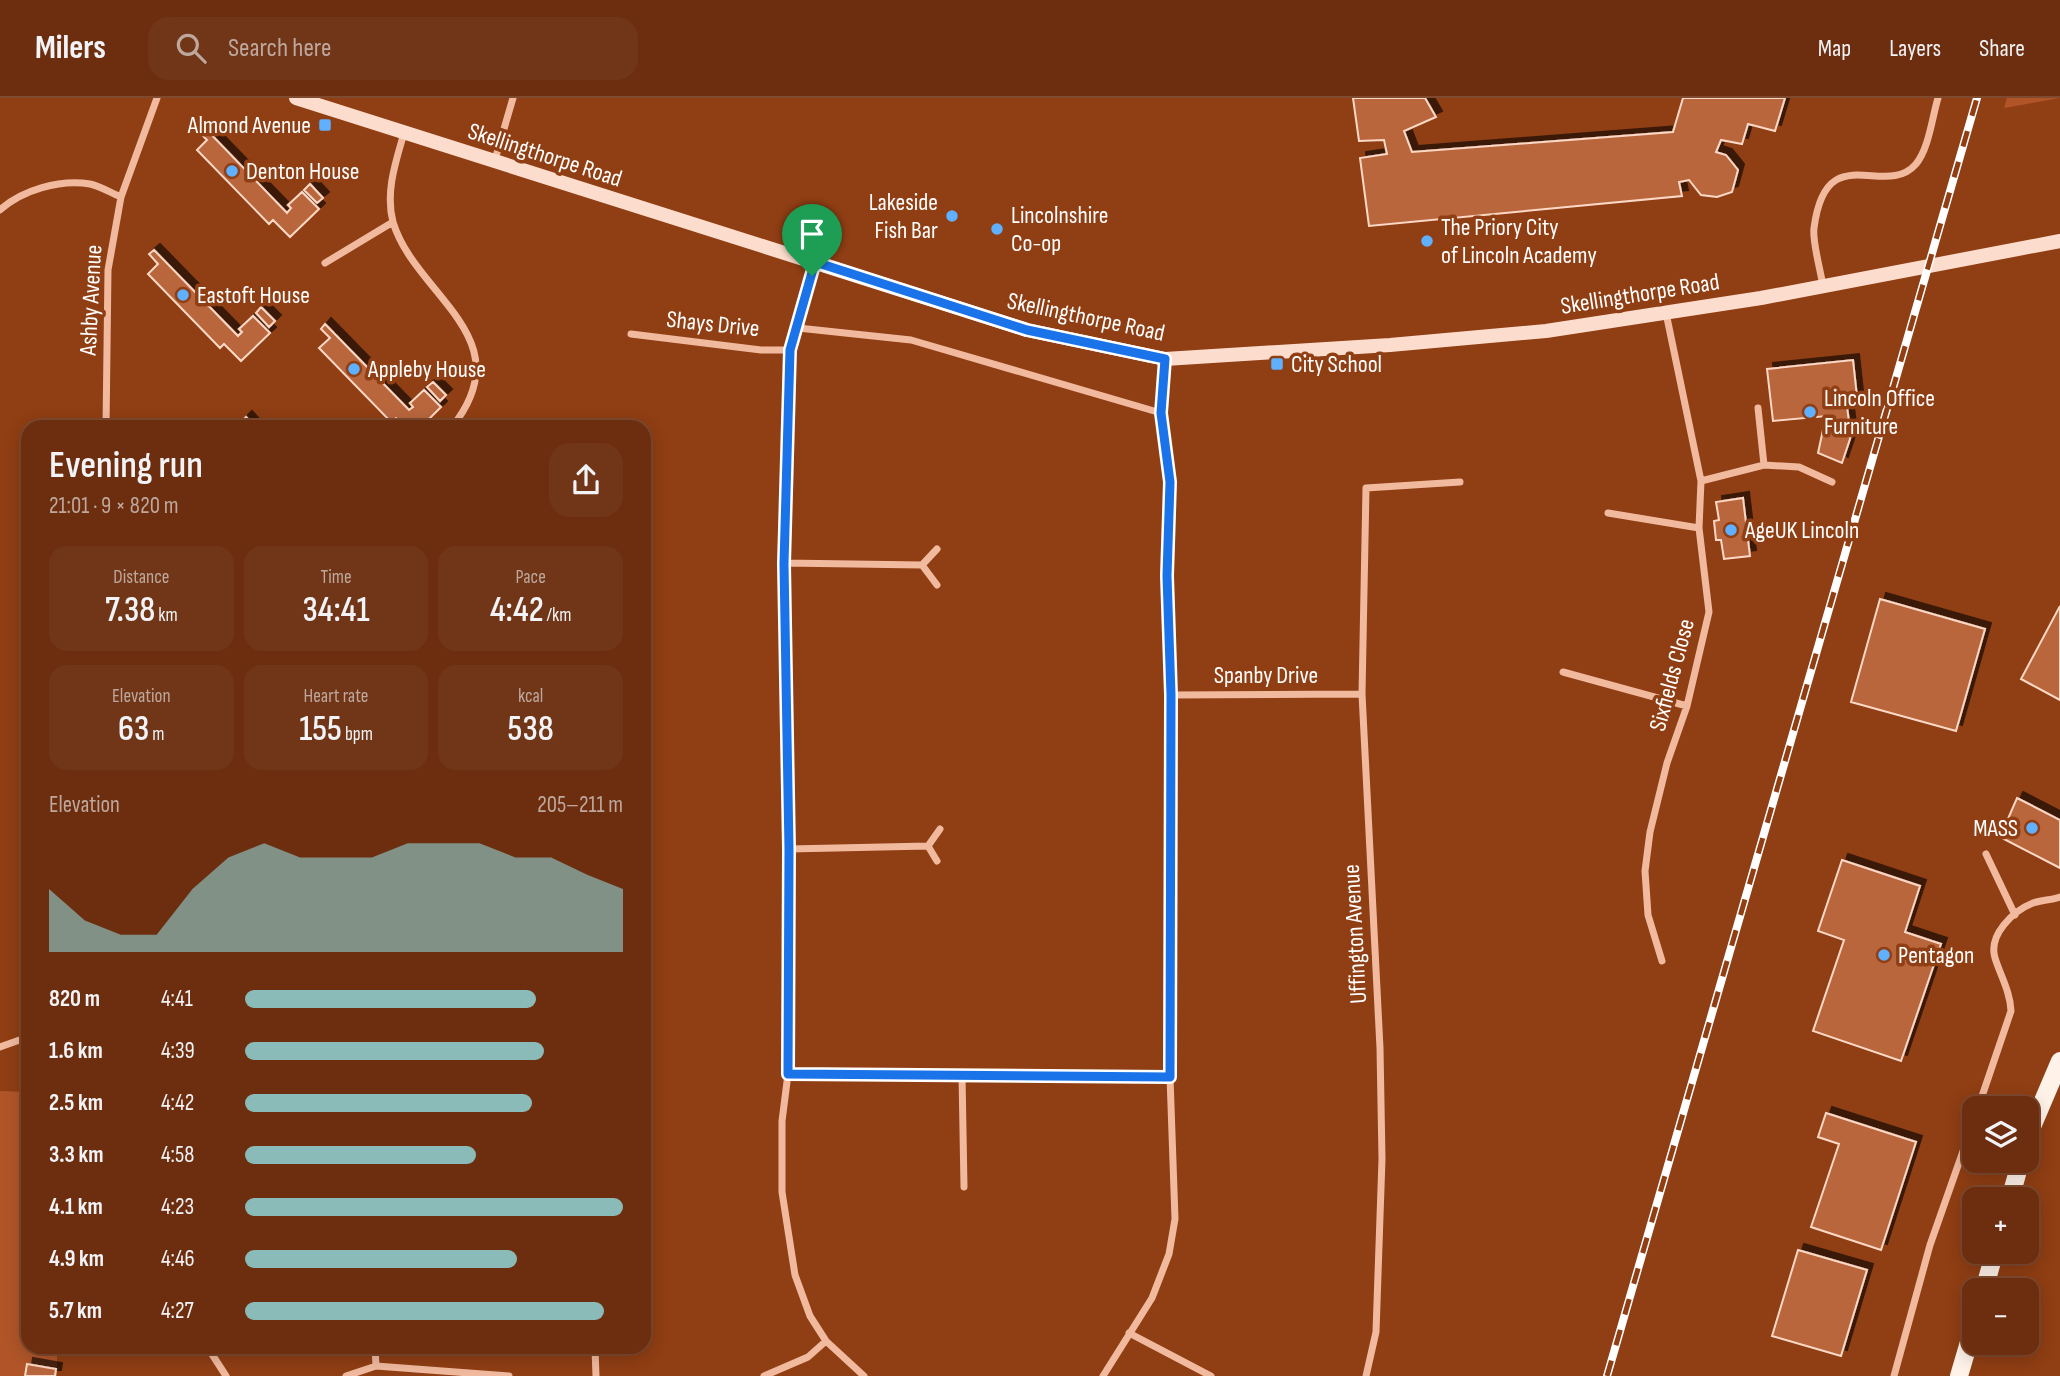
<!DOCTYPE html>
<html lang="en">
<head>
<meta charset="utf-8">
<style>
  body { margin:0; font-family:"Sofia Sans Condensed",sans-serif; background:#713617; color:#f1f3f6; height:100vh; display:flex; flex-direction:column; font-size:26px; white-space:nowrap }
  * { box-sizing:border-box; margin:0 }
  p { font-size:23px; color:#bea89e }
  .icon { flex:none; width:38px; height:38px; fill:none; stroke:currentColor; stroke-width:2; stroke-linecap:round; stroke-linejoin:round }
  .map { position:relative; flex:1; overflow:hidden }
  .drawer { position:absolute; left:21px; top:322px; width:630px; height:934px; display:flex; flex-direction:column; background:#6c2e0e; border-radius:21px; box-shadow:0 4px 18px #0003,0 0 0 2px #7f4a2e }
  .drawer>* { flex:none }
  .tools { position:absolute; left:1962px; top:998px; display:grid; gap:14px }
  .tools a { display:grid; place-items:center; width:77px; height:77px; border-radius:14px; background:#6c2e0e; box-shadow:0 4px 18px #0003,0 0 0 2px #7f4a2e; font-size:35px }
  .pin { position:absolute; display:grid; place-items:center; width:60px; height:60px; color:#fff; margin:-72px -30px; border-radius:50% 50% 50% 0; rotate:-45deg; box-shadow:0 0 7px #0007 }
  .pin .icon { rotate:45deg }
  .round { display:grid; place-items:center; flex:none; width:74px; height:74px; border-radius:21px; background:#713617 }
  .summary { display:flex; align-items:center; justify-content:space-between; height:119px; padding:0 28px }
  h1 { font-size:38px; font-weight:600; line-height:52px }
  .figures { display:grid; grid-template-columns:repeat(3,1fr); gap:10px; height:119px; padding:7px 28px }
  .figures div { display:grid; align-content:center; border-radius:18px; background:#713617; text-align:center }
  .figures b { font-size:35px; font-weight:600 }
  .figures small { font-size:19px; font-weight:400 }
  .figures p { font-size:19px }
  .chart { height:196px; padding:14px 28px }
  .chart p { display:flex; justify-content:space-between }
  .chart svg { width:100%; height:126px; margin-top:7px; fill:#8bbbb9; opacity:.7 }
  ul { padding:0 28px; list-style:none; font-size:23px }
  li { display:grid; grid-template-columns:112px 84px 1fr; align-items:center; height:52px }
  li i { height:18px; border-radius:9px; background:#8bbbb9 }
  header { display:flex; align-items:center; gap:42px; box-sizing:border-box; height:98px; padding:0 35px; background:#6c2e0e; border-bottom:2px solid #7f4a2e }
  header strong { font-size:33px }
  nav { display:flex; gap:38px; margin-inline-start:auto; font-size:24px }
  .search { width:490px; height:63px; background:#713617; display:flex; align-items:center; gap:18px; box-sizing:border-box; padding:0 24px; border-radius:21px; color:#bea89e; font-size:26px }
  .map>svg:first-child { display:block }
  .green { fill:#b15529 }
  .building { fill:#b9663c; stroke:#fcd8c6; stroke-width:2; filter:url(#shadow) }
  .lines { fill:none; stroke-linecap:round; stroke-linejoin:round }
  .minor { stroke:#f1ba9f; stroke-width:7 }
  .secondary { stroke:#fcddcd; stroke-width:14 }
  .primary { stroke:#fff2e9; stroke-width:18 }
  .rail-casing { stroke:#fff; stroke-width:8 }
  .rail { stroke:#903e13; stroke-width:5; stroke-dasharray:16; stroke-linecap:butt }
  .route-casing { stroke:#fff; stroke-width:14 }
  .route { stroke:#1a73e8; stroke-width:9 }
  .poi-dot { fill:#5fb0ff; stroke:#903e13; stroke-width:2.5 }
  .labels { text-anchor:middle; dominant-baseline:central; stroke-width:7; stroke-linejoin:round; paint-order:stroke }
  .poi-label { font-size:24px; fill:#fff; stroke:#903e13; text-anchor:start }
  .street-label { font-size:24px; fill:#fff; stroke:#903e13 }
</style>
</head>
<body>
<header>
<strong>Milers</strong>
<div class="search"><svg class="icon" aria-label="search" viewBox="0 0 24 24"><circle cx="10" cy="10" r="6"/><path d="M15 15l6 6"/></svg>Search here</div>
<nav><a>Map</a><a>Layers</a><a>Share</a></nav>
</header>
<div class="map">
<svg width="2060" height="1278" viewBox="0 0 2060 1278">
  <defs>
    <filter id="shadow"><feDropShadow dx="6" dy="-6" stdDeviation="0" flood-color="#0009"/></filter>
  </defs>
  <rect width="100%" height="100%" fill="#903e13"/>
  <!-- green -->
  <path class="green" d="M2007,0H2060L2004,10Z
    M0,993L28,994V1250H57V1278H0Z"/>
  <!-- building -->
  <path class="building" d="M1353,0H1425L1436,19L1404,33L1412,54L1673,34L1683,0H1785L1775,33L1748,26L1742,46L1721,42L1716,54L1726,57L1738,72L1732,94L1717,99L1701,97L1689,82L1679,84L1682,98L1369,128L1360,60L1387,56L1384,42L1359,43Z
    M203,28L287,115L291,110L288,107L302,94L319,111L290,139L273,122L269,126L197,52L207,42L198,33Z
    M310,86L323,100L317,105L304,92Z
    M154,152L238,238L242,234L239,231L253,218L270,235L241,263L224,246L220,250L148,176L158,166L149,156Z
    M261,209L275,223L269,229L256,215Z
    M325,226L409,312L413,309L410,305L424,292L441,309L421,329H405L396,320L391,324L319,250L330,240L321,231Z
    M1853,262L1858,308L1847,309L1851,338L1842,365L1818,355L1826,318L1773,323L1767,271Z
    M433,284L446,297L440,303L427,289Z
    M246,319L255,329H246L241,324Z
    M1743,400L1750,458L1724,461L1721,442H1716L1714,423L1719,422L1716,404Z
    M1880,501L1985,531L1956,633L1851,604Z
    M2060,508V602L2021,581Z
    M2017,700L2060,722V770L2000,739Z
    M1842,762L1920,788L1905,834L1941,846L1901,963L1813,933L1844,842L1818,833Z
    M1826,1015L1916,1044L1881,1152L1811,1129L1839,1046L1818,1039Z
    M1798,1152L1867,1172L1841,1258L1772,1238Z
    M27,1266L56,1271L55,1278H25Z"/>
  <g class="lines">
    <!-- minor -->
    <path class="minor" d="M404,35C396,63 385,94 393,124C415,198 524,239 452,329
      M494,65L513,0
      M0,112C22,92 60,81 90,86C100,88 111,95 121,99
      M325,165L393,124
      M815,165L790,252L784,465L789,751L788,976L782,1023V1094L795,1177L810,1218L826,1243L864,1278
      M1823,189C1821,173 1812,144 1814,130C1826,38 1885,102 1916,66C1929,50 1932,20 1938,0
      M798,230L911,242L1161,315
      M631,236L761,252H790
      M1758,310L1764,367
      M106,329L108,172L121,99L157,0
      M1701,383L1764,367L1799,369L1832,384
      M1608,415L1699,430
      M784,465L922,467
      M922,467L937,487
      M922,467L937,451
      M1563,574L1687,608
      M1171,597L1362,596
      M928,748L940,731
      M789,751L928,748L937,763
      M1986,756L2015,817
      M1662,863L1648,817L1645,773L1650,734L1667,665L1687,608L1709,514L1699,430L1701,383L1666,215
      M0,949L28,939
      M788,976L1170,979
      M962,977L964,1089
      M1978,1010L2011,913C2010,893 2001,879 1995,860C1988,837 2013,813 2033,805C2042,802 2051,802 2060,799
      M1129,1235L1211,1278
      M208,1250L226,1278
      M375,1250L376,1268
      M595,1250L596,1278
      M346,1278L376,1268L509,1278
      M764,1278L808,1259L826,1243
      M1103,1278L1152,1200L1169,1156L1175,1121L1170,979L1171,597L1167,478L1169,384L1161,315L1165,261
      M1366,1278L1376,1234L1382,1061L1380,950L1362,596L1366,390L1460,384
      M1894,1278L1930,1147L1974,1022"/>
    <!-- secondary -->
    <path class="secondary" d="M296,0L1027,232L1165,261L1390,247L1546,233L1761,200L2060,143"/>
    <!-- primary -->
    <path class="primary" d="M2026,1043L2060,963
      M2010,1101L2021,1062
      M1984,1192L1995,1153
      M1959,1278L1974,1227"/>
    <!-- rail casing -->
    <g class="rail-casing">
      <path id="rail" d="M1607,1278L1977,0"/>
    </g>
    <!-- rail -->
    <use href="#rail" class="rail"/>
  </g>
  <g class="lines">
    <!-- route casing -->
    <g class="route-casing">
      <path id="route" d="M815,164L1027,232L1165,261L1161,315L1170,384L1167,478L1171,597L1170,979L788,976L789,751L784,466L790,252Z"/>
    </g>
    <!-- route -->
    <use href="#route" class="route"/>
  </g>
  <!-- markers -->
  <g class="poi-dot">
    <rect x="318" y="20" width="14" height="14" rx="3.5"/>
    <circle cx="232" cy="73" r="7"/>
    <circle cx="952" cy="118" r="7"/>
    <circle cx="997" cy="131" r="7"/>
    <circle cx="1427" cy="143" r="7"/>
    <circle cx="183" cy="197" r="7"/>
    <rect x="1270" y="259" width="14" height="14" rx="3.5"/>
    <circle cx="354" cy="271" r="7"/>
    <circle cx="1810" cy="314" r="7"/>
    <circle cx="1731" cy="432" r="7"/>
    <circle cx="2032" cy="730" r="7"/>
    <circle cx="1884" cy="857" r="7"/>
  </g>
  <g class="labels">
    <!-- poi labels -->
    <g class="poi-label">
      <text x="311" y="27" text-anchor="end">Almond Avenue</text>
      <text x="246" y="73">Denton House</text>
      <text x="938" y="104" text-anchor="end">Lakeside<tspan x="938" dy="28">Fish Bar</tspan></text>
      <text x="1011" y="117">Lincolnshire<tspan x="1011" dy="28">Co-op</tspan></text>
      <text x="1441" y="129">The Priory City<tspan x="1441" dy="28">of Lincoln Academy</tspan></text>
      <text x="197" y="197">Eastoft House</text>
      <text x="1291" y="266">City School</text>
      <text x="368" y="271">Appleby House</text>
      <text x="1824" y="300">Lincoln Office<tspan x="1824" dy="28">Furniture</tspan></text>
      <text x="1745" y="432">AgeUK Lincoln</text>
      <text x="2018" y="730" text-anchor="end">MASS</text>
      <text x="1898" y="857">Pentagon</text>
    </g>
    <!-- street labels -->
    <g class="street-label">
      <text transform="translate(545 57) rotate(18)">Skellingthorpe Road</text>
      <text transform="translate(1640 196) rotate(-9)">Skellingthorpe Road</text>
      <text transform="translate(91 202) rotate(-87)">Ashby Avenue</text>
      <text transform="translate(1086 219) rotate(12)">Skellingthorpe Road</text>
      <text transform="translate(713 226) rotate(6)">Shays Drive</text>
      <text x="1266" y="577">Spanby Drive</text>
      <text transform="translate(1672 577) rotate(-75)">Sixfields Close</text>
      <text transform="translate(1355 836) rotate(-93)">Uffington Avenue</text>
    </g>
  </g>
</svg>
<div class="tools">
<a><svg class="icon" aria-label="layers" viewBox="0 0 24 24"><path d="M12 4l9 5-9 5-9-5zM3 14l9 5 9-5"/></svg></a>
<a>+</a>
<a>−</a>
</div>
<div class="pin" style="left:812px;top:178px;background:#1e9e55"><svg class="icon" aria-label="arrive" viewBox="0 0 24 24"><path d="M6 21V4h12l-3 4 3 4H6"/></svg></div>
<section class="drawer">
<div class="summary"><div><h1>Evening run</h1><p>21:01 · 9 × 820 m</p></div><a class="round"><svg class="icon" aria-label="share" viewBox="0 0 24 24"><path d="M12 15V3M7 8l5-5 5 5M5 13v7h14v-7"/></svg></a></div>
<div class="figures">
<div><p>Distance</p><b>7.38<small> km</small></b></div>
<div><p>Time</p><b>34:41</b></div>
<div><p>Pace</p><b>4:42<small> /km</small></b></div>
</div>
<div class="figures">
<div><p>Elevation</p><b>63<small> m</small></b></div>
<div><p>Heart rate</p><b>155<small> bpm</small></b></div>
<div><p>kcal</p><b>538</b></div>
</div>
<div class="chart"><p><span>Elevation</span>205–211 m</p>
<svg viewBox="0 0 160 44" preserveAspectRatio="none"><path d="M0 44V22L10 33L20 38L30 38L40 22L50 11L60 6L70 11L80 11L90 11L100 6L110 6L120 6L130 11L140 11L150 17L160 22V44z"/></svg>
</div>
<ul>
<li><b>820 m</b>4:41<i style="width:77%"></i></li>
<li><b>1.6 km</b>4:39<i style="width:79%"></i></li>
<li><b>2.5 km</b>4:42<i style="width:76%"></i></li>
<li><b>3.3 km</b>4:58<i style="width:61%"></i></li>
<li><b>4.1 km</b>4:23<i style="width:100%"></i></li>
<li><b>4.9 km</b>4:46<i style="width:72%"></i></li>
<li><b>5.7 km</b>4:27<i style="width:95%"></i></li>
</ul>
</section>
</div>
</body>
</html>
